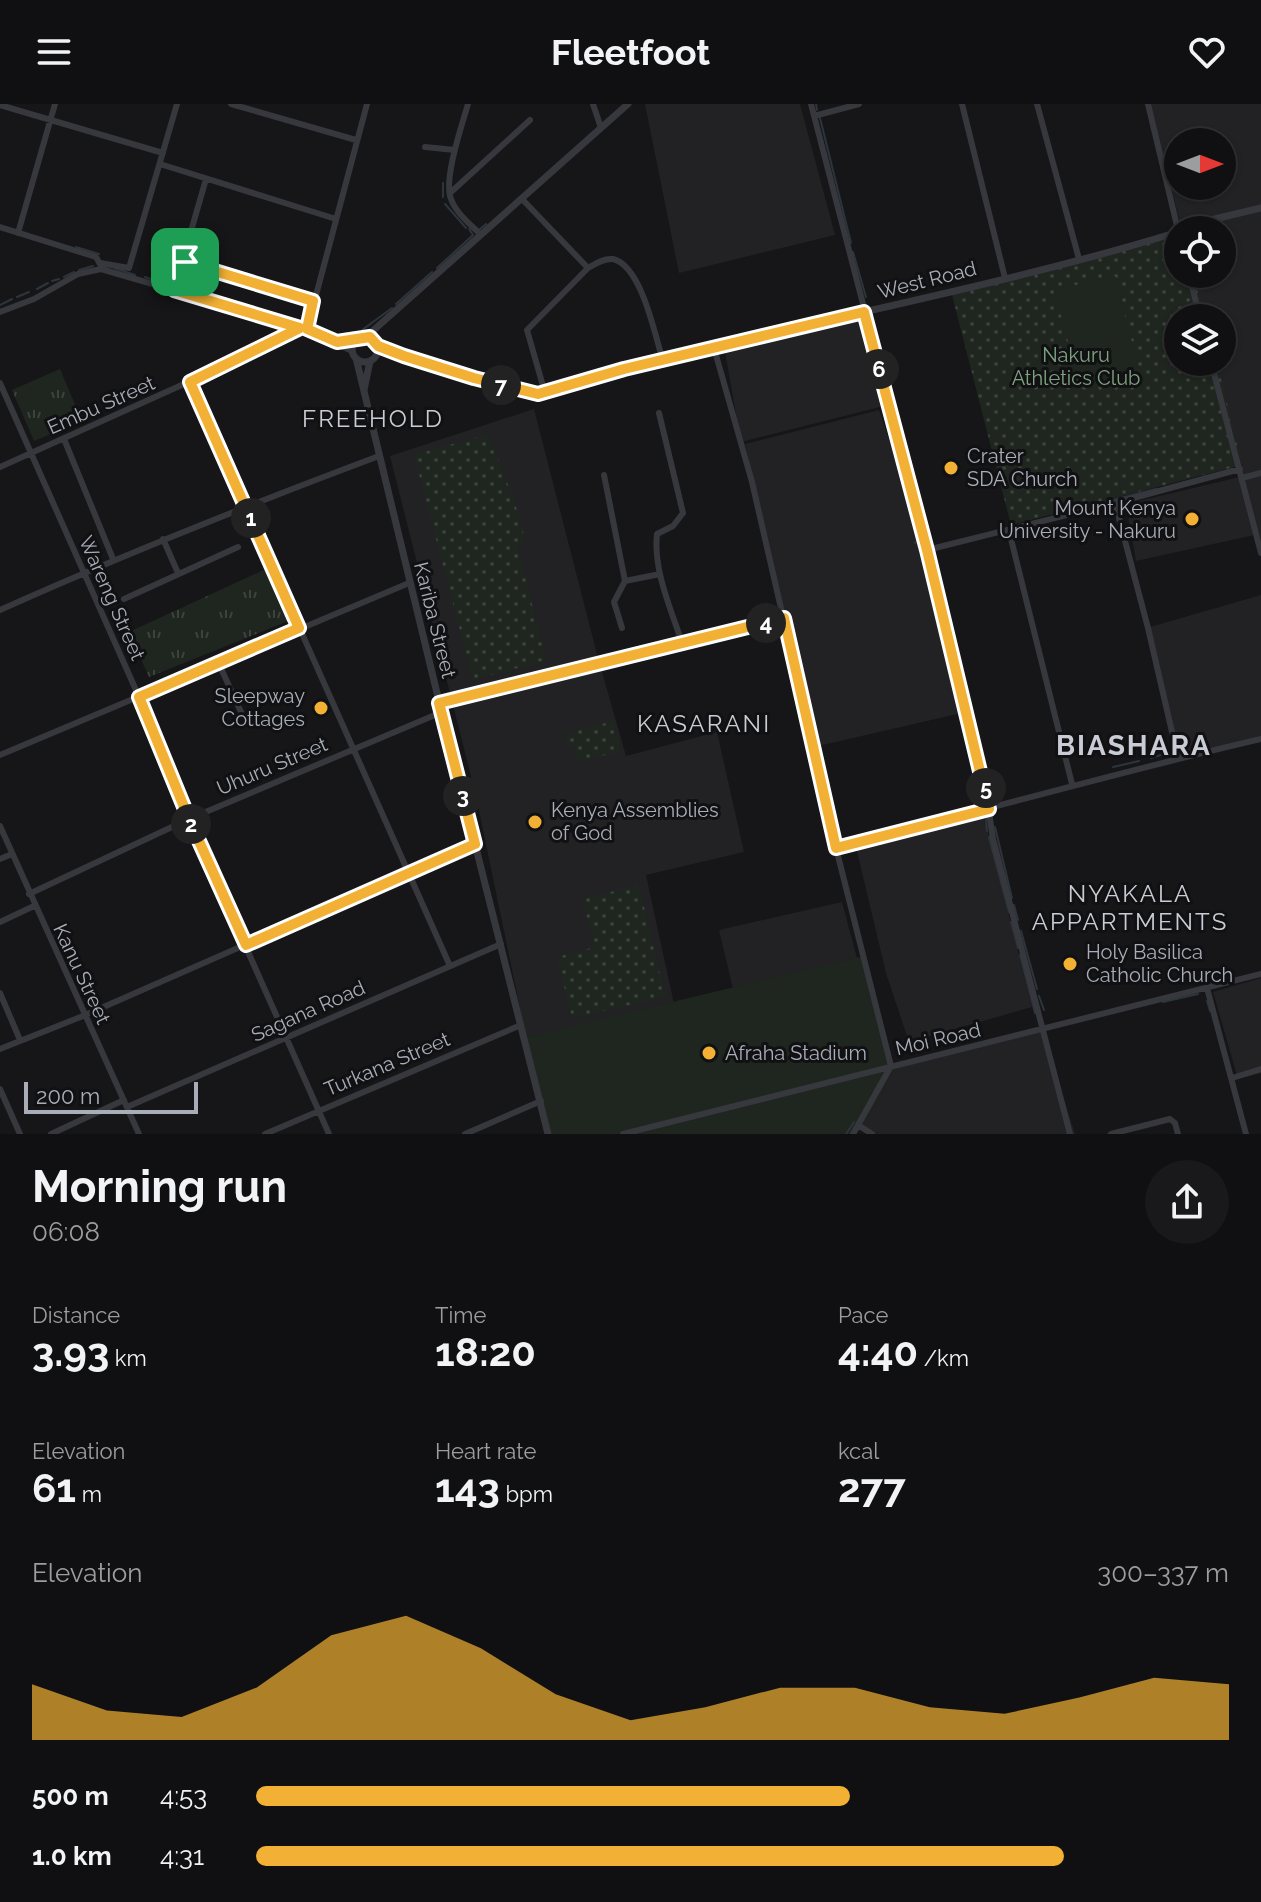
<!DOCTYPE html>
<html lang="en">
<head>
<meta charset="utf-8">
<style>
  body { margin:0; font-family:Raleway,sans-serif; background:#19191b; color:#f1f3f6; height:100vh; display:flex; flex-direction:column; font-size:30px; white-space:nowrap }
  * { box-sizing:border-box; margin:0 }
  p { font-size:26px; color:#9c9d9f }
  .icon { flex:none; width:44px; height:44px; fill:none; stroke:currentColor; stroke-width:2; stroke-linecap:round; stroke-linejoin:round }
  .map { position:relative; height:1030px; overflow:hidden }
  .sheet { display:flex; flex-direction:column; background:#101012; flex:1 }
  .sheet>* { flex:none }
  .needle { width:52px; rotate:90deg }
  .controls { position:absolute; left:1164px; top:24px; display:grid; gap:16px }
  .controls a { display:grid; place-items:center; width:72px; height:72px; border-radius:50%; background:#101012; box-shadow:0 2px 6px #0004,0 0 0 2px #303032; font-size:40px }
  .scale { position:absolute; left:24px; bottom:20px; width:174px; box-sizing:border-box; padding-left:8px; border:4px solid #a8adb8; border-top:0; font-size:22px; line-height:28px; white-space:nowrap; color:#a8adb8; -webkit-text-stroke:6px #111113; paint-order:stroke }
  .pin { position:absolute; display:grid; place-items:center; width:68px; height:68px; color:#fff; margin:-34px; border-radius:16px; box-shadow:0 4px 12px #0006 }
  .km { position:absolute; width:40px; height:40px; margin:-20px; border-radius:50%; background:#222; color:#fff; font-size:22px; line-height:40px; text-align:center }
  .round { display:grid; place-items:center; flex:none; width:84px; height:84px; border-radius:42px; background:#19191b }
  .headline { display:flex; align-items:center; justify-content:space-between; height:136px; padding:0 32px }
  h1 { font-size:44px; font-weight:700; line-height:60px }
  .stats { display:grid; grid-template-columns:repeat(3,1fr); gap:12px; height:136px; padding:8px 32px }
  .stats div { display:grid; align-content:center }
  .stats b { font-size:40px; font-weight:700 }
  .stats small { font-size:22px; font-weight:400 }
  .stats p { font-size:22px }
  .chart { height:224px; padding:16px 32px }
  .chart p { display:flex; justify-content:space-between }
  .chart svg { width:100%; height:144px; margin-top:8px; fill:#f2b134; opacity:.7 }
  ul { padding:0 32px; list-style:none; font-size:26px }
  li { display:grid; grid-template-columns:128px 96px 1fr; align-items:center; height:60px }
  li i { height:20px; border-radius:10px; background:#f2b134 }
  header { display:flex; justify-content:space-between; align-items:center; height:104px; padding:0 32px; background:#101012; font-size:36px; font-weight:700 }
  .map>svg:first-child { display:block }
  .built { fill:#222225; fill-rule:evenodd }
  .grass { fill:url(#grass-tufts) }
  .park { fill:url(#park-dots) }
  .pitch { fill:#1e261f }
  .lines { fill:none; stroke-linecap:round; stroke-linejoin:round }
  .stream { stroke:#2c353c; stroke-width:2 }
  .minor { stroke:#37383d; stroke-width:6 }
  .tertiary { stroke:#37383d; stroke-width:7 }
  .route-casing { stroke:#fff; stroke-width:16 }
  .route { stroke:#f2b134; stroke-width:10 }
  .poi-dot { fill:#f2b134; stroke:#111113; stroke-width:3 }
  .labels { text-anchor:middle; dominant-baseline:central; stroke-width:6; stroke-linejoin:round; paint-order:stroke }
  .street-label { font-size:20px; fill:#a8adb8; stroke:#111113 }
  .park-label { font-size:20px; fill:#7fa381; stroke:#111113 }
  .poi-label { font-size:20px; fill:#a8adb8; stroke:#111113; text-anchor:start }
  .quarter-label { font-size:24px; letter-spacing:2px; fill:#c9ccd4; stroke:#111113 }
  .district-label { font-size:28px; font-weight:bold; letter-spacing:2px; fill:#c9ccd4; stroke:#111113 }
</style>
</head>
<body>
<header><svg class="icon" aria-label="menu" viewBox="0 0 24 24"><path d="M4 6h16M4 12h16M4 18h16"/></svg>Fleetfoot<svg class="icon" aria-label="heart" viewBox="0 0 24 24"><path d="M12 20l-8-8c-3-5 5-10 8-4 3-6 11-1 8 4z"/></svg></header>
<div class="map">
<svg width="1261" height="1030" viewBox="0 0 1261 1030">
  <defs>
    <pattern id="grass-tufts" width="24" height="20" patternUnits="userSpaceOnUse" patternTransform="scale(2)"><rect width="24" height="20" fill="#1e261f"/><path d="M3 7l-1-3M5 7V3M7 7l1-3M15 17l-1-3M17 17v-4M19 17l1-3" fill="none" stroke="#3c433d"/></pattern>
    <pattern id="park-dots" width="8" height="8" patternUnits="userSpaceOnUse" patternTransform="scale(2)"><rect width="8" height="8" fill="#1e261f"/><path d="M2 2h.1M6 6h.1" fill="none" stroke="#3c433d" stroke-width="1.8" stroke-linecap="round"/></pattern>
  </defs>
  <rect width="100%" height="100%" fill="#161618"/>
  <!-- built -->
  <path class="built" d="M645,0H800L835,131L679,169Z
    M1150,0H1261V438L1259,430L1136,457L1126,400L1244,372L1215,258H1222V214H1204L1193,170H1222V126H1182ZM1178,38H1222V82H1178Z
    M864,213L888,301L741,338L724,242Z
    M534,305L598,554L626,652L717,628L744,748L646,771L674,900L526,933L476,692L390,352Z
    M879,306L927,446L966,608L814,643L745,340Z
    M1261,491V632L1180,653L1150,523Z
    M979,711L985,716L1032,903L909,938L886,869L856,743Z
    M842,798L857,854L733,885L719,826Z
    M1261,874V969L1238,975L1213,888Z
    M1042,926L1075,1030H873L860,1022L879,995L894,965Z"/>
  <!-- grass -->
  <path class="grass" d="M60,265L82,317L34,337L12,286Z
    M268,464L293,515L149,573L129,528Z"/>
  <!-- park -->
  <path class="park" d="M1178,127V170H1196L1206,214H1178V258H1217L1242,361L1011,421L951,187Z
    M488,330C502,365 517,399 525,436L517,441L546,556L473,576L414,351Z
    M613,617L621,647L577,658L574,644L568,641L565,630Z
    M639,781L665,893L572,914L557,853L595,843L582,795Z"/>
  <!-- pitch -->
  <path class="pitch" d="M1115,172L1138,262L1079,277L1054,186Z
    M864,852L894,965L879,995L856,1030H548L526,933Z"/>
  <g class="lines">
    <!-- stream -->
    <path class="stream" d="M816,0L817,6
      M820,14L851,139
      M443,93V79
      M445,100L466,124
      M479,126L486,120
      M76,143L99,150
      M853,148L866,193
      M114,164L135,171
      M437,164L473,131L469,125
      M79,166L93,162
      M64,173L74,168
      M145,173L159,178
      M52,177L59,175
      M165,179L172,182
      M37,185L48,179
      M186,186L194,188
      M198,189L210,193
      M17,193L29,188
      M225,197L257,207
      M396,200L432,168
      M0,201L12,195
      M262,208L275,212
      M278,213L288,216
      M799,217L845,206
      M295,218L302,220
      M314,224L317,225
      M362,226L392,204
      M329,228L337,231L355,228
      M730,234L793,218
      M869,244L918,436L915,439
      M717,248L848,217
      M665,251L721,236
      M645,264L713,249
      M601,268L658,253
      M602,276L639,266
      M1089,402L1156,385
      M942,536L971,644L977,678
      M1151,654L1171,648
      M1113,663L1139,657
      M986,715L987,727
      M995,723L1012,794
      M989,733L1009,808
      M226,785L243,824L248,829
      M1014,801L1018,816
      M1011,818L1018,844
      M1021,827L1037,885
      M1020,851L1035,909
      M1039,892L1044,906
      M1207,897L1210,907
      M1163,898L1198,890
      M846,1030L854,1018"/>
    <!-- minor -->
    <path class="minor" d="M231,0L356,36
      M468,0C462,21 443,76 451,95C456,109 470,120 480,130
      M593,0L601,24
      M811,0L927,446L984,675L993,735L1070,1030
      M962,0L1005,174
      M1037,0L1079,155
      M1148,0L1178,126
      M0,1L163,49
      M814,12L859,0
      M425,43L455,46
      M160,60L336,115
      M206,75L185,148V158L313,197
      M450,89L530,16
      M522,95L588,164L527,226L545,289
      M0,123L96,153L100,160
      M18,129L55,0
      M100,159L129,164L177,0
      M588,164C595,160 604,154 613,155C642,162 655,232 663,257
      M1189,170L1200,214
      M174,186L185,158
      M0,208L34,195L78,170L101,165L307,225L352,247
      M307,225L367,0
      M337,238L355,237
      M714,244L752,378L836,744L891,962L853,1030
      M1211,258L1261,449
      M190,278L450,862
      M0,279L139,593L189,715L329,1030
      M659,309L683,409L673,422L657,430C653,466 671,505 682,539
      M64,335L113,455
      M0,363L246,252L300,224
      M604,371L625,477L660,470
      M1242,374L1261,369
      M1115,399L1240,365
      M1009,427L1072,680
      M163,435L178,469
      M927,446L1115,399L1148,524L1178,654
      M124,495L238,443
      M0,506C125,450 251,400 379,352
      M622,524L614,498L625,477
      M219,560L241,608
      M439,599L784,514
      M0,651L409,479
      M0,722L139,1030
      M836,744C978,708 1119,668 1261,635
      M0,755L12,750
      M29,790L189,715L442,608
      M0,818L34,802
      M1207,884L1246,1030
      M0,889L20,936
      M0,945L83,912L475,740
      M1232,974L1261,965
      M0,985L20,1030
      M127,1003L501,840
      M858,1021L872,1030
      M51,1030L124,996
      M265,1030L521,921
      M465,1030L541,997
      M623,1030L1261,870
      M1111,1030L1170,1015L1175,1019L1178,1030"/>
    <!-- tertiary -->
    <path class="tertiary" d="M1183,126L1202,118L1261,104
      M352 245a13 13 0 1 1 26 0a13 13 0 1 1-26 0Z
      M367,232L628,0
      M378,242L474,274L532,289H545C753,225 970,192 1178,128
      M356,254L436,585L548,1030
      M364,286L370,257"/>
  </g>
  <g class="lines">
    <!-- route casing -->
    <g class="route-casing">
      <path id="route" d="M185,158L313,197L307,225L337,238L370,233L378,242L404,252L474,274L538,290L624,265L864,208L927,446L989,705L836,744L784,514L439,599L475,740L246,841L189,715L139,593L299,524L190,278L300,224L174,186Z"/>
    </g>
    <!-- route -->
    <use href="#route" class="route"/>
  </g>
  <!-- markers -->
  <g class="poi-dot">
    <circle cx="951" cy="364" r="8"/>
    <circle cx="1192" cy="415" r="8"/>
    <circle cx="321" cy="604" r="8"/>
    <circle cx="535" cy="718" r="8"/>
    <circle cx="1070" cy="860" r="8"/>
    <circle cx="709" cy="949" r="8"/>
  </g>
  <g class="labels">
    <!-- street labels -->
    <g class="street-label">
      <text transform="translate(927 176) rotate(-14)">West Road</text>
      <text transform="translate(101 301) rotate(-24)">Embu Street</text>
      <text transform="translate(112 494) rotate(66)">Wareng Street</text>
      <text transform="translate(435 516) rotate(76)">Kariba Street</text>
      <text transform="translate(272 662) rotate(-23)">Uhuru Street</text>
      <text transform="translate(82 870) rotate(65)">Kanu Street</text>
      <text transform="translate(308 907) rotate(-24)">Sagana Road</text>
      <text transform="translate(938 935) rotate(-13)">Moi Road</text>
      <text transform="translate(387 960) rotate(-23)">Turkana Street</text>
    </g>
    <!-- park labels -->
    <g class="park-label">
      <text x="1076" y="251">Nakuru<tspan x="1076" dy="23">Athletics Club</tspan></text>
    </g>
    <!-- poi labels -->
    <g class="poi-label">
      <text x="967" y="352">Crater<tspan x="967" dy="23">SDA Church</tspan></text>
      <text x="1176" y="404" text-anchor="end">Mount Kenya<tspan x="1176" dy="23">University - Nakuru</tspan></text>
      <text x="305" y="592" text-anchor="end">Sleepway<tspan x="305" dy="23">Cottages</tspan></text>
      <text x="551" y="706">Kenya Assemblies<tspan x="551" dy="23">of God</tspan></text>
      <text x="1086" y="848">Holy Basilica<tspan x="1086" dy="23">Catholic Church</tspan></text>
      <text x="725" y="949">Afraha Stadium</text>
    </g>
    <!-- quarter labels -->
    <g class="quarter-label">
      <text x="373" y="314">FREEHOLD</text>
      <text x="704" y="619">KASARANI</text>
      <text x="1130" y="789">NYAKALA<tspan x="1130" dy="28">APPARTMENTS</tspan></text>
    </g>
    <!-- district labels -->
    <g class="district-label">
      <text x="1134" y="641">BIASHARA</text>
    </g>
  </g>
</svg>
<div class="controls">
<a><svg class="needle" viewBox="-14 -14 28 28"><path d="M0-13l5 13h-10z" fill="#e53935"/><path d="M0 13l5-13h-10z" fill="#9c9d9f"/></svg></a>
<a><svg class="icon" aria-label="locate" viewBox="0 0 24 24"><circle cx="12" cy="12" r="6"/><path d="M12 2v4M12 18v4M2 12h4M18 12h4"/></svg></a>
<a><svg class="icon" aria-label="layers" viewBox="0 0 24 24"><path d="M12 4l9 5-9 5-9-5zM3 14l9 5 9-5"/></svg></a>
</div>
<div class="scale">200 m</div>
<div class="pin" style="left:185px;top:158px;background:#1e9e55"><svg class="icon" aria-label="arrive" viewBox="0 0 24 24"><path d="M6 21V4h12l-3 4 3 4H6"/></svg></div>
<b class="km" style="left:251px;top:414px">1</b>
<b class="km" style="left:191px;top:720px">2</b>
<b class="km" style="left:463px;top:692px">3</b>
<b class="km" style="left:766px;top:519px">4</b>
<b class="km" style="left:986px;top:684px">5</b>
<b class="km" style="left:879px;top:265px">6</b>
<b class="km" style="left:501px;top:281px">7</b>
</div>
<section class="sheet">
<div class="headline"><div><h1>Morning run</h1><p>06:08</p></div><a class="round"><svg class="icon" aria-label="share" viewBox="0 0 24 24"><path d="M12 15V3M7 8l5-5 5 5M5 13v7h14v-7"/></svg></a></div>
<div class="stats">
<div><p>Distance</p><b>3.93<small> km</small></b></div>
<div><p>Time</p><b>18:20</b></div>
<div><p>Pace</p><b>4:40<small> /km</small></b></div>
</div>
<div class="stats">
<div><p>Elevation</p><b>61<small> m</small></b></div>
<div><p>Heart rate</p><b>143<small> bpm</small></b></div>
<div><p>kcal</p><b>277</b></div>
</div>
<div class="chart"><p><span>Elevation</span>300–337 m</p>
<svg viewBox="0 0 160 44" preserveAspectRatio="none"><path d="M0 44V27L10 35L20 37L30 28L40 12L50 6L60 16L70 30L80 38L90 34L100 28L110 28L120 34L130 36L140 31L150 25L160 27V44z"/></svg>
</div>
<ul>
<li><b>500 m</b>4:53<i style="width:61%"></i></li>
<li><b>1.0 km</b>4:31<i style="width:83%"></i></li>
</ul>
</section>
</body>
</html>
